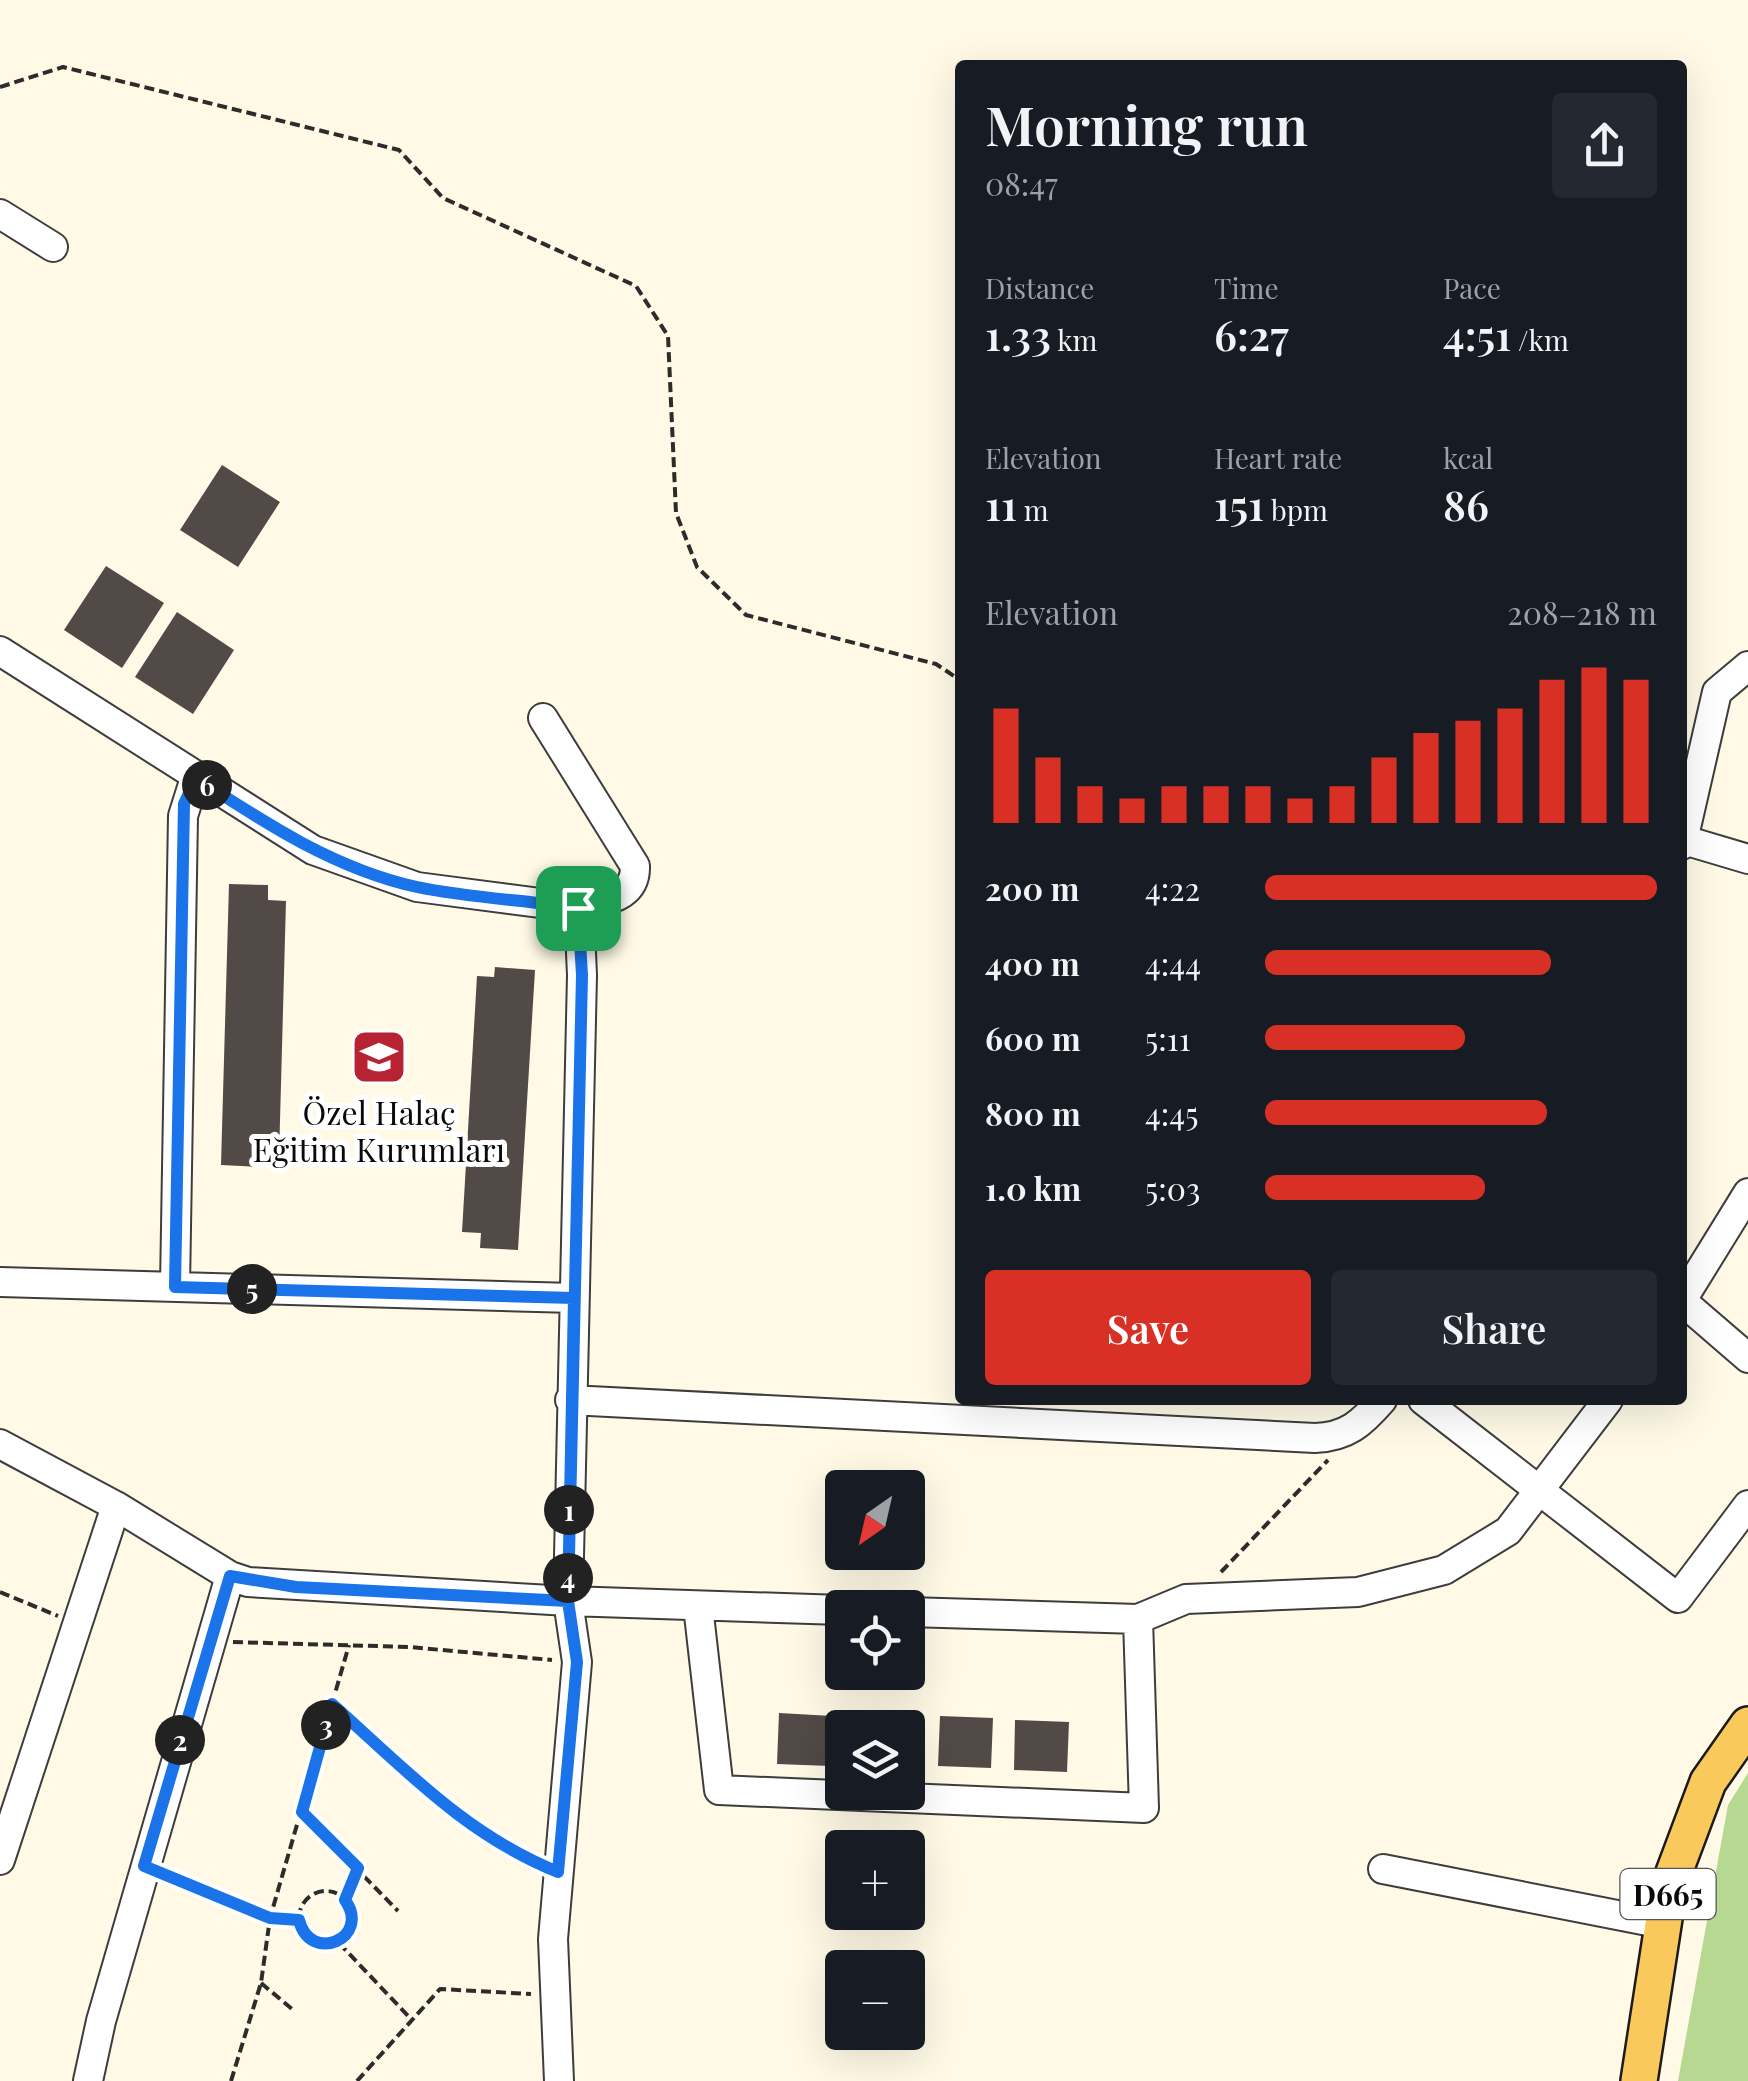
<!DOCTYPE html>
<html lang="en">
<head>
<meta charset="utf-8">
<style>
  body { margin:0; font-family:"Playfair Display",serif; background:#242831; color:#f1f3f6; height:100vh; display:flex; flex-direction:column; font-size:38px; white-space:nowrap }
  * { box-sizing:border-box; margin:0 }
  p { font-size:32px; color:#9ea1a6 }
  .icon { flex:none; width:55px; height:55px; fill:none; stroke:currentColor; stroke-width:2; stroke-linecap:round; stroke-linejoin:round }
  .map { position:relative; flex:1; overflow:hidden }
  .side { position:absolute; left:955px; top:60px; width:732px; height:1345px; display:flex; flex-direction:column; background:#171b24; border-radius:10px; box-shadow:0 10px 40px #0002 }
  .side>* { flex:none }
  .needle { width:65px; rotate:214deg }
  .buttons { position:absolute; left:825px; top:1470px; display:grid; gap:20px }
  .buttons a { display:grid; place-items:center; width:100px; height:100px; border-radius:10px; background:#171b24; box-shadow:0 10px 40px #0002; font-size:50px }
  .pin { position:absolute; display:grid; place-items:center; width:85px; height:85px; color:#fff; margin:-42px; border-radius:20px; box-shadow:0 5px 15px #0006 }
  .km { position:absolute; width:50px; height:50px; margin:-25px; border-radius:50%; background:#222; color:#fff; font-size:28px; line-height:50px; text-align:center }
  .round { display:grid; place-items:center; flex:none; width:105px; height:105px; border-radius:10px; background:#242831 }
  .summary { display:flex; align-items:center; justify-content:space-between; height:170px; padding:0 30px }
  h1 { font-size:55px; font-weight:600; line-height:75px }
  .figures { display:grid; grid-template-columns:repeat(3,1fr); gap:15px; height:170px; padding:10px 30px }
  .figures div { display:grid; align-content:center }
  .figures b { font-size:42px; font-weight:600 }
  .figures small { font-size:28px; font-weight:400 }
  .figures p { font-size:28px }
  .chart { height:280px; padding:20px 30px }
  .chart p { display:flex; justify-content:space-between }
  .chart svg { width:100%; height:180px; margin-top:10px; stroke:#d93025; stroke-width:6 }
  .button { display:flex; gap:20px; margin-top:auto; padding:20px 30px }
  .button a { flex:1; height:115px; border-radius:10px; background:#d93025; color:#fff; font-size:40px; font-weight:600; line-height:115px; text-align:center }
  .button a+a { background:#242831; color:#f1f3f6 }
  ul { padding:0 30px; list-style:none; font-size:32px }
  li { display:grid; grid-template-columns:160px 120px 1fr; align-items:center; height:75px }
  li i { height:25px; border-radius:12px; background:#d93025 }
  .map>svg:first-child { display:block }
  .forest { fill:#b6d891 }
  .building { fill:#524a46 }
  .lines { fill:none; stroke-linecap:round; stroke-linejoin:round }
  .minor-casing { stroke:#3d3d3d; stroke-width:32 }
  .major-casing { stroke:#1b1b1b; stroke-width:40 }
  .path { stroke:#2c2c2c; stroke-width:4; stroke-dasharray:10 5; stroke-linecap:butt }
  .minor { stroke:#fff; stroke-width:28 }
  .major { stroke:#f9c95c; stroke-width:35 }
  .route-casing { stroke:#fff; stroke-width:20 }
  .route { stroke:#1a73e8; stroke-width:12 }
  .labels { text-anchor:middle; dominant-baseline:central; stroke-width:10; stroke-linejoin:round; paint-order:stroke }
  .shield { fill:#fff; stroke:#545454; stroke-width:2.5 }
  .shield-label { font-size:30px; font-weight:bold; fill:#0a0a0a }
  .poi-label { font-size:32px; fill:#0a0a0a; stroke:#fff }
</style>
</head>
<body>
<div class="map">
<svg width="1748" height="2081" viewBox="0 0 1748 2081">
  <rect width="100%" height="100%" fill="#fff9e6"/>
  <!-- forest -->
  <path class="forest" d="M1748,1773V2081H1678L1728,1805Z"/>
  <!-- building -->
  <path class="building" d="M222,465L280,502L238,567L180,530Z
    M106,566L164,603L122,668L64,630Z
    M177,612L234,650L193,714L135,677Z
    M229,884L268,885V900L286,901L279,1157L262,1156L261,1167L221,1165Z
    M495,967L535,970L518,1250L480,1248L481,1233L462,1232L477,976L494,977Z
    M779,1713L832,1716L830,1766L777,1764Z
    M859,1715L912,1717L911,1757L908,1728H859Z
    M940,1716L993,1718L991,1768L938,1766Z
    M1015,1720L1069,1722L1067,1772L1014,1770Z"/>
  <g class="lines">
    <!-- minor casing -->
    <g class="minor-casing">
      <path id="minor" d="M0,214L53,247
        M0,651L313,850L417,887L579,908L582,975L568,1601L842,1610
        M543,718L635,866C636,899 604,900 579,908
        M1684,840L1748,859
        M1682,845L1717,692L1748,666
        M0,1282L574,1298
        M175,1287L183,816L195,778
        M1682,1300L1748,1193
        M1682,1301L1748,1358
        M570,1400L1315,1438C1347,1437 1362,1423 1382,1400
        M1423,1400L1678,1598L1748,1505
        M0,1444L116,1506L230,1576L248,1582L568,1601L577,1662L553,1939L559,2081
        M698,1606L719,1790L1144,1808L1138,1619L908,1612
        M1138,1619L1186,1599L1358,1592L1444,1570L1508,1531L1608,1400
        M0,1860L116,1506
        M1383,1869L1663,1924
        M88,2081L101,2021L230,1576"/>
    </g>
    <!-- major casing -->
    <g class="major-casing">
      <path id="major" d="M1639,2081L1669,1886L1708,1782L1748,1725"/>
    </g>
    <!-- path -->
    <path class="path" d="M0,87L63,67L399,150L443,198L636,286L668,336L676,513L697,567L746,615L936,664L960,680
      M1221,1572L1328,1460
      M0,1592L58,1616
      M233,1642L409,1647L552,1660
      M332,1703C395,1760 456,1831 535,1863
      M301,1812L398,1911
      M168,1875L270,1918L299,1920
      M299 1918a27 27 0 1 1 54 0a27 27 0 1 1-54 0Z
      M345,1899L358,1868
      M339,1943L411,2019
      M261,1983L292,2009
      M231,2081L261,1983L270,1918L349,1645
      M357,2081L440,1989L531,1994"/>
    <!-- minor -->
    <use href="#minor" class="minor"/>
    <!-- major -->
    <use href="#major" class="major"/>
  </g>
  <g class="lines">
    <!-- route casing -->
    <g class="route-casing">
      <path id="route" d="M578,908L582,975L568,1601L296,1587L230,1576L144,1866L270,1918L299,1920C310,1965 372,1938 345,1900L358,1868L302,1812L332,1704C405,1769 466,1835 558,1872L577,1662L568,1601L574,1298L175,1287L184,804L196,778C265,823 335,869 417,887C470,898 525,900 578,908"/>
    </g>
    <!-- route -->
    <use href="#route" class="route"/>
  </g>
  <!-- icons -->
  <defs>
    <g id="school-square" transform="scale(2.875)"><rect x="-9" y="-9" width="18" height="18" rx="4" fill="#b82334" stroke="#fff"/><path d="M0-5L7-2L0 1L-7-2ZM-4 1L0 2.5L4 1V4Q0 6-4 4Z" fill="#fff"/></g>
  </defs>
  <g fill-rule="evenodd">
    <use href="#school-square" x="379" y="1057"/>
  </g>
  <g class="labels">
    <!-- shield labels -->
    <rect class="shield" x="1620.5" y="1869" width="95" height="50" rx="8"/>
    <g class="shield-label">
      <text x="1668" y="1894">D665</text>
    </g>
    <!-- poi labels -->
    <g class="poi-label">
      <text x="379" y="1111">Özel Halaç<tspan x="379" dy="37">Eğitim Kurumları</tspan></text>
    </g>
  </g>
</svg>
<div class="buttons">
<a><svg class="needle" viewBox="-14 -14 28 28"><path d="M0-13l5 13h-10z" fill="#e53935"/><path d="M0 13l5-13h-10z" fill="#9ea1a6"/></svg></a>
<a><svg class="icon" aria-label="locate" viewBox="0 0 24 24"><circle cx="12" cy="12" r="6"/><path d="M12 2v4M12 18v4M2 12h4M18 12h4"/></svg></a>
<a><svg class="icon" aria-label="layers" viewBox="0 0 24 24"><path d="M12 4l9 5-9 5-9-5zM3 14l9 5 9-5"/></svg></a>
<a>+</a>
<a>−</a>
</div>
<div class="pin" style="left:578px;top:908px;background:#1e9e55"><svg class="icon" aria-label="arrive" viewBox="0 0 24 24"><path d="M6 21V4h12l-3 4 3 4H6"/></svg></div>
<b class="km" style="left:569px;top:1510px">1</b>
<b class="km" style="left:180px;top:1740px">2</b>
<b class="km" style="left:326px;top:1725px">3</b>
<b class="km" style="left:568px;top:1578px">4</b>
<b class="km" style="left:252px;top:1289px">5</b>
<b class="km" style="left:207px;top:785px">6</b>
<section class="side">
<div class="summary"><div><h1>Morning run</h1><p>08:47</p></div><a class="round"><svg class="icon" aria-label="share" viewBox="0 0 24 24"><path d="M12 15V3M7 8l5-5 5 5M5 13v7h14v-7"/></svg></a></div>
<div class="figures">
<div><p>Distance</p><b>1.33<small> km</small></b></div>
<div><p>Time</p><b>6:27</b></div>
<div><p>Pace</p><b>4:51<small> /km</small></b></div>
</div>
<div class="figures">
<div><p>Elevation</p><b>11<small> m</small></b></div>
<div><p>Heart rate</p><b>151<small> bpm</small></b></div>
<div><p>kcal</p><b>86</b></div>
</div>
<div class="chart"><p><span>Elevation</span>208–218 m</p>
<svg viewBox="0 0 160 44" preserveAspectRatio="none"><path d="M5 44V16M15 44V28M25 44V35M35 44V38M45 44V35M55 44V35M65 44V35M75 44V38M85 44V35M95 44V28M105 44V22M115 44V19M125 44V16M135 44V9M145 44V6M155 44V9"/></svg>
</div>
<ul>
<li><b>200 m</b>4:22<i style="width:100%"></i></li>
<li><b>400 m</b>4:44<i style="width:73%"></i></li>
<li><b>600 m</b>5:11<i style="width:51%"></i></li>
<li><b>800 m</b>4:45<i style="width:72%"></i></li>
<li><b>1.0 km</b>5:03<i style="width:56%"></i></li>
</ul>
<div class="button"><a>Save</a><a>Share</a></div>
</section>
</div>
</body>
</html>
